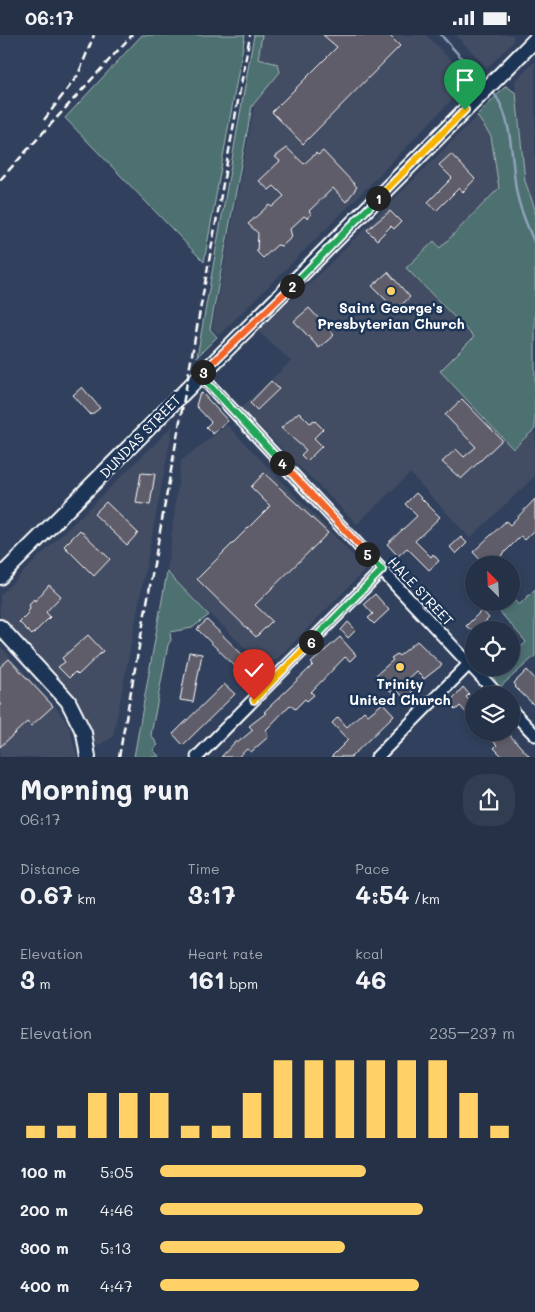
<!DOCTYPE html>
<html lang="en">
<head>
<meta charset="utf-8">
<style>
  body { margin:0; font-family:Mali,sans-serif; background:#313d51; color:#f1f3f6; height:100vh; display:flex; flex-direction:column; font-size:19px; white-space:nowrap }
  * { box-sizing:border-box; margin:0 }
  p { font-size:16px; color:#a3a9b3 }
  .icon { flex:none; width:28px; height:28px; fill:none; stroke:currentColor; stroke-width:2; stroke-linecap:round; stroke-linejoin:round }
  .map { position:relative; height:722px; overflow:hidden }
  .side { display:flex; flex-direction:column; background:#253146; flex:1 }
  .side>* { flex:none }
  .needle { width:32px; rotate:336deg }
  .controls { position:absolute; left:465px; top:521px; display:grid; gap:10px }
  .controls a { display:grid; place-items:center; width:55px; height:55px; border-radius:50%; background:#253146; box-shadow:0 2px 8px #0003,0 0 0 1px #424c5f; font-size:25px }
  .pin { position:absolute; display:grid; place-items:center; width:42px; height:42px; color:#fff; margin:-51px -21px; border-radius:50% 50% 50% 0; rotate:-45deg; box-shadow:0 0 5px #0007 }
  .pin .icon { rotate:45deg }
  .km { position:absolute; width:25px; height:25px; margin:-12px; border-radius:50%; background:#222; color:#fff; font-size:14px; line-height:25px; text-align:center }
  .round { display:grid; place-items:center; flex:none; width:52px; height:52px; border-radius:20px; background:#313d51 }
  .headline { display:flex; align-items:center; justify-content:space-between; height:85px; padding:0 20px }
  h1 { font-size:28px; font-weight:800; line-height:38px }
  .stats { display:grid; grid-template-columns:repeat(3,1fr); gap:8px; height:85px; padding:5px 20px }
  .stats div { display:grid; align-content:center }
  .stats b { font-size:25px; font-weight:800 }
  .stats small { font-size:14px; font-weight:400 }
  .stats p { font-size:14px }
  .chart { height:140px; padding:10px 20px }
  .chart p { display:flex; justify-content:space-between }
  .chart svg { width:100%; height:90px; margin-top:5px; stroke:#ffd166; stroke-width:6 }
  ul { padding:0 20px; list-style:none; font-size:16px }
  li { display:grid; grid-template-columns:80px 60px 1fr; align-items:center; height:38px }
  li i { height:12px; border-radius:6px; background:#ffd166 }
  .status { display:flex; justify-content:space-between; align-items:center; height:35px; padding:0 25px; background:#253146; direction:ltr }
  .status svg { height:14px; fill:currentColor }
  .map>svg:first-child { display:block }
  .built { fill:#434d64 }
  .green { fill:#4e7071; stroke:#a6b8b8 }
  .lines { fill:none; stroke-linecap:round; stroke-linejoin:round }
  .stream { stroke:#8fa3b9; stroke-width:2.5 }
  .building { fill:#605d6b; stroke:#fff }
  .minor-casing { stroke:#fff; stroke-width:15 }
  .major-casing { stroke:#fff; stroke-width:18 }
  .minor { stroke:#1d3557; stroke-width:11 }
  .major { stroke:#1d3557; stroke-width:14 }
  .rail { stroke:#fff; stroke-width:2.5; stroke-dasharray:8 4; stroke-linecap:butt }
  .split-1-casing { stroke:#fff; stroke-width:10 }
  .split-2-casing { stroke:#fff; stroke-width:10 }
  .split-3-casing { stroke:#fff; stroke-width:10 }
  .split-4-casing { stroke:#fff; stroke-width:10 }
  .split-5-casing { stroke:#fff; stroke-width:10 }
  .split-6-casing { stroke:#fff; stroke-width:10 }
  .split-7-casing { stroke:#fff; stroke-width:10 }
  .split-1 { stroke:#f5b400; stroke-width:6 }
  .split-2 { stroke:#22a559; stroke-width:6 }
  .split-3 { stroke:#f0652b; stroke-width:6 }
  .split-4 { stroke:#22a559; stroke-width:6 }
  .split-5 { stroke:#f0652b; stroke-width:6 }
  .split-6 { stroke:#22a559; stroke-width:6 }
  .split-7 { stroke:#f5b400; stroke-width:6 }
  .poi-dot { fill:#ffd166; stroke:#1d3557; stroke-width:2 }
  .labels { text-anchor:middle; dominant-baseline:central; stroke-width:5; stroke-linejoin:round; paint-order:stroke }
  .poi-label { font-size:14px; font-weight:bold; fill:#fff; stroke:#1d3557 }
  .street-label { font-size:14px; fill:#fff; stroke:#1d3557 }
</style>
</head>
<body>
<div class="status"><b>06:17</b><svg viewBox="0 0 49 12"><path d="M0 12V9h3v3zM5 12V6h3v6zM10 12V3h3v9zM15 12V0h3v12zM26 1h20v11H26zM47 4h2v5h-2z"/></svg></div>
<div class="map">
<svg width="535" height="722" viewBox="0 0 535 722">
  <rect width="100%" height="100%" fill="#31415d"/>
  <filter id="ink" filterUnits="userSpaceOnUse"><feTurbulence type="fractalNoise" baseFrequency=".02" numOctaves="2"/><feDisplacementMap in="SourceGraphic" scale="10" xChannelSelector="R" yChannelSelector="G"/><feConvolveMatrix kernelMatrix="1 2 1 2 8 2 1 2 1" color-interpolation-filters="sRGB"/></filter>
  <g filter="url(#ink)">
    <!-- built -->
    <path class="built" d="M262,0H426L471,45L348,172L219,300L212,293L254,73L252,71L280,37L278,29L258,24Z
      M456,0H513V7L487,33Z
      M535,27V176L525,146L515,46Z
      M477,81L491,101L499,153L440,213L434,206L406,233L474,303L440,336L398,291L513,415L535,396V441L470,503L410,438L357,489L241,373L291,326L258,296L309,249Z
      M227,390L366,534L267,634L167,537L181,426Z
      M173,391L113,702L97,711L76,664L0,582V560Z
      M0,611L55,671L69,692L77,722H0Z"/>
    <!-- green -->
    <path class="green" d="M142,0H245L204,227L65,83Z
      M254,0H262L258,24L278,29L280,37L252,71L210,294L217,302L197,322Z
      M506,51L516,58L525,146L535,174V394L513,414L440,336L474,302L406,233L434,206L440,213L499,153L491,101L477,81Z
      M167,537L209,580L192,593L170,597L171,605L168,610L151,700L158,710L153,715L160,722H134Z
      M535,554V621L499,653L492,640L500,633L511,632V622L526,607L499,576L508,568H511L512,563L519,570Z"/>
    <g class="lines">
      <!-- stream -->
      <path class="stream" d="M441,0L485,49
        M491,55C513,78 511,124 516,154C519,174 528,192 535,209"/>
    </g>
    <!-- building -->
    <path class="building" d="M323,0H389L400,11L303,109L272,77L337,12Z
      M287,113L304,129L316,118L318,120L323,116L357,152L346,167L333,153L309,176L312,179L307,183L304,181L290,194L292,202L282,211L277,210L263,223L257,217L258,198L248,189L269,170L272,172L284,161L274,151L269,155L259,146L280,126L275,122Z
      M451,119L475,144L463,157L459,153L436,176L428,167L452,143L439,130Z
      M390,176L401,187L394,194L391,191L377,205L367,195Z
      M388,237L410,262L396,275L372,251Z
      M309,273L334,300L319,313L294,286Z
      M271,346L279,354L257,375L250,368Z
      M82,352L100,373L91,380L73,360Z
      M202,358L228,386L213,399L206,392L211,387L196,371L199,360Z
      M462,364L502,405L461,444L442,427L456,414L464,422L476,412L445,380Z
      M299,377L310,388L314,385L323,394L314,403L322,411L307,426L301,420L306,415L281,393Z
      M141,438L155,439L150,470L136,468Z
      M264,438L328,498L255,570L272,586L256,602L197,544L270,471L251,452Z
      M416,458L440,482L415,506L431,522L433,519L439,526L429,535L407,513L398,521L387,509L417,481L405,469Z
      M535,464V495L525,505L521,501L492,530H485L473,517L506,486L510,490Z
      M106,467L138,498L127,510L94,479Z
      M80,495L110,524L94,541L64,511Z
      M461,502L467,508L456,519L450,512Z
      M49,550L61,561L46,577L50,582L32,600L19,587L27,579L30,573L29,569L34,564L35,566Z
      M375,559L389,575L374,589L368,583L373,579L364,569Z
      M482,575L489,583L484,588L491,595H471L466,591Z
      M207,585L257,634L247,643L197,594Z
      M348,587L356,595L348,603L341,595Z
      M88,600L103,616L78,640L75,637L69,643L58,632L65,627L62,623Z
      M340,602L356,620L350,626L345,622L311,657L314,660L307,666L305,664L295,674L290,670L266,695L268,702L251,717L247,714L238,722H221L236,706L237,708L253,695L249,691L266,678L264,677L313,630L311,628Z
      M417,606L442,630L424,644L416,636L404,647L413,656L405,664L396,654L392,658L376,640L393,625L391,623L397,619L399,621Z
      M189,617L202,619L193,667L180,665Z
      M9,624L53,671L31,691L27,687L0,712V632Z
      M527,635L535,644V671L515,652L516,651L514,648Z
      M224,649L235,659L183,710L173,699Z
      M463,652L469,659L466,662L474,670V686L460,671L456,675L449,668Z
      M383,668L394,680L351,722H331L348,705L332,688L338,682L347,692L364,676L368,680Z
      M485,698H508L530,722H503L494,713L497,710Z"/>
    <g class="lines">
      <!-- minor casing -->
      <g class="minor-casing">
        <path id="minor" d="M200,340L498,660
          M511,675L535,700
          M197,722L382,535
          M377,722L469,629"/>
      </g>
      <!-- major casing -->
      <g class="major-casing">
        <path id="major" d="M0,542L535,5
          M0,592L68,666L84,698L88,722"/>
      </g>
      <!-- minor -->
      <use href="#minor" class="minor"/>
      <!-- major -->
      <use href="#major" class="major"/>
      <!-- rail -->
      <path class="rail" d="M44,85L78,40L94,0
        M0,145L132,0
        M119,722L250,0"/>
    </g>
  </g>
  <g class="lines" filter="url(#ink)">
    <!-- split-1 casing -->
    <g class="split-1-casing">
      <path id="split-1" d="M378,163L465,75"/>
    </g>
    <!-- split-2 casing -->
    <g class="split-2-casing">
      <path id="split-2" d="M292,251L378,163"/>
    </g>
    <!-- split-3 casing -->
    <g class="split-3-casing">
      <path id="split-3" d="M203,337L292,251"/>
    </g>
    <!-- split-4 casing -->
    <g class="split-4-casing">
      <path id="split-4" d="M203,337L200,340L282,428"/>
    </g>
    <!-- split-5 casing -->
    <g class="split-5-casing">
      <path id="split-5" d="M282,428L367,519"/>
    </g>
    <!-- split-6 casing -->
    <g class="split-6-casing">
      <path id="split-6" d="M311,607L382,535L367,519"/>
    </g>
    <!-- split-7 casing -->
    <g class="split-7-casing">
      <path id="split-7" d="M254,665L311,607"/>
    </g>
    <!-- split-1 -->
    <use href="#split-1" class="split-1"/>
    <!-- split-2 -->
    <use href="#split-2" class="split-2"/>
    <!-- split-3 -->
    <use href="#split-3" class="split-3"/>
    <!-- split-4 -->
    <use href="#split-4" class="split-4"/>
    <!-- split-5 -->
    <use href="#split-5" class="split-5"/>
    <!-- split-6 -->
    <use href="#split-6" class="split-6"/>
    <!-- split-7 -->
    <use href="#split-7" class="split-7"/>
  </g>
  <!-- markers -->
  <g class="poi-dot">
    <circle cx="391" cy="256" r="5"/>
    <circle cx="400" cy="632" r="5"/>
  </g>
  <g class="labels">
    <!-- poi labels -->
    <g class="poi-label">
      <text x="391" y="272">Saint George's<tspan x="391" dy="16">Presbyterian Church</tspan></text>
      <text x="400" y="648">Trinity<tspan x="400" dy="16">United Church</tspan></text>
    </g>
    <!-- street labels -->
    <g class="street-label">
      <text transform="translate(140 401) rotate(-46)">DUNDAS STREET</text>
      <text transform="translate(421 556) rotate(47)">HALE STREET</text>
    </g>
  </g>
</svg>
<div class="controls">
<a><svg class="needle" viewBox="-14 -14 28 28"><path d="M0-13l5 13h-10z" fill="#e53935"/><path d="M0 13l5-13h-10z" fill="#a3a9b3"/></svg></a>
<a><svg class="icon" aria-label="locate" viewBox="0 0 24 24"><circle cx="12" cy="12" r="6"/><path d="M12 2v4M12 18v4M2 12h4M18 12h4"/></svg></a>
<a><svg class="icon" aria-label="layers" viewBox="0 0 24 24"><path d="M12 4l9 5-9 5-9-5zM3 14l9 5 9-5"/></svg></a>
</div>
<div class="pin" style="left:465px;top:75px;background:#1e9e55"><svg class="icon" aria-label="arrive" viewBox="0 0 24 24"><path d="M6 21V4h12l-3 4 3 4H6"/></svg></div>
<div class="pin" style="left:254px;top:665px;background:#d93025"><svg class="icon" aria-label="check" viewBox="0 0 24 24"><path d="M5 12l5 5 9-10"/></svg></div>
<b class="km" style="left:378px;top:163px">1</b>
<b class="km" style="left:292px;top:251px">2</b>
<b class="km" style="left:203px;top:337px">3</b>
<b class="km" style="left:282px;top:428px">4</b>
<b class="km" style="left:367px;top:519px">5</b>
<b class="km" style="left:311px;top:607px">6</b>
</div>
<section class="side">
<div class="headline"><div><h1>Morning run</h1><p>06:17</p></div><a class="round"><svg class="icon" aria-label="share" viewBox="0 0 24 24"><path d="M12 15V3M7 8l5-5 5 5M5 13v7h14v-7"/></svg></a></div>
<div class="stats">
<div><p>Distance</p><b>0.67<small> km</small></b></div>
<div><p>Time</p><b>3:17</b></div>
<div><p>Pace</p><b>4:54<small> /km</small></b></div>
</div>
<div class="stats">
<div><p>Elevation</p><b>3<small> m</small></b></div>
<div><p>Heart rate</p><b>161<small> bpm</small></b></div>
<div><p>kcal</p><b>46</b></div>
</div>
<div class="chart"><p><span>Elevation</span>235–237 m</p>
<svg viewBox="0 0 160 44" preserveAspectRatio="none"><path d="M5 44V38M15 44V38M25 44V22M35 44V22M45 44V22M55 44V38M65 44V38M75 44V22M85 44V6M95 44V6M105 44V6M115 44V6M125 44V6M135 44V6M145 44V22M155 44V38"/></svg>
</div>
<ul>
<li><b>100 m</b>5:05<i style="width:58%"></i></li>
<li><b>200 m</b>4:46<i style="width:74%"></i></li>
<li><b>300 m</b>5:13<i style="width:52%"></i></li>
<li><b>400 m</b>4:47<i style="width:73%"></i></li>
</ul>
</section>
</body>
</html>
